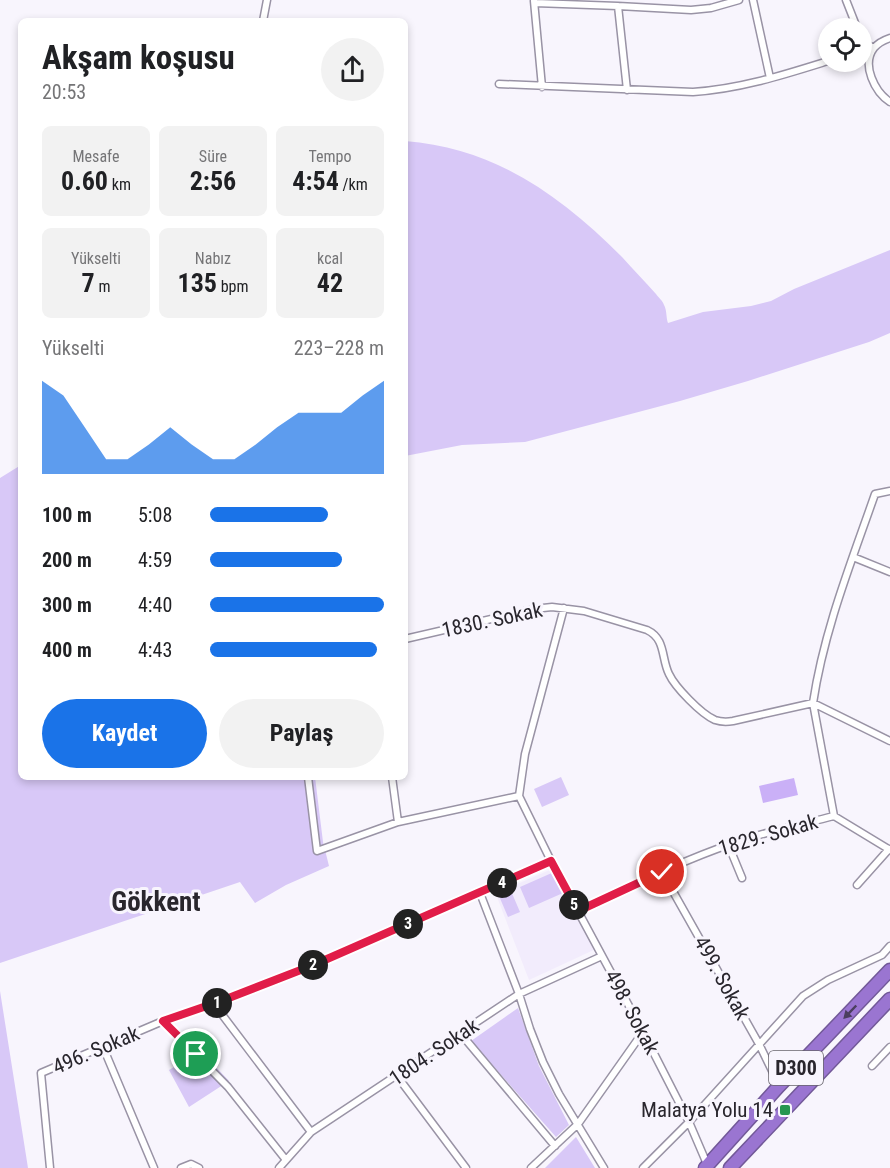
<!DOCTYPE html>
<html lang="tr">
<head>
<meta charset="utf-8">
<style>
  body { margin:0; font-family:"Roboto Condensed",sans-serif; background:#f2f2f2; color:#202124; height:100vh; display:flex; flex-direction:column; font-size:22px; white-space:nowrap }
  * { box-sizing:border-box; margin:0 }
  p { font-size:20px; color:#757577 }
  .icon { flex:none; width:33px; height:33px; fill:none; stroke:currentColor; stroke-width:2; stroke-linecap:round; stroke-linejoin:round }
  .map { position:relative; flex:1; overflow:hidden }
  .side { position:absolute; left:18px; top:18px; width:390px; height:762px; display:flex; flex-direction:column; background:#fff; border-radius:9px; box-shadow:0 3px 9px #0003 }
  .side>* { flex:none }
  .controls { position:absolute; left:818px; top:18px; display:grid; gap:12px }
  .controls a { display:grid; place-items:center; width:54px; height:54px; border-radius:50%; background:#fff; box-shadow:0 3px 9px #0003; font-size:30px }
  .pin { position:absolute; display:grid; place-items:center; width:51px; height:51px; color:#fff; margin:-26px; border:3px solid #fff; border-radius:50%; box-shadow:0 2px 6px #0007 }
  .km { position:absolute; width:30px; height:30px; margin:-15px; border-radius:50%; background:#222; color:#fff; font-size:16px; line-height:30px; text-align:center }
  .round { display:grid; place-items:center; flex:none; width:63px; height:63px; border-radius:32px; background:#f2f2f2 }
  .summary { display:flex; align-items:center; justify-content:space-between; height:102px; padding:0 24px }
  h1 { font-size:33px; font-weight:700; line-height:45px }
  .figures { display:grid; grid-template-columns:repeat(3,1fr); gap:9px; height:102px; padding:6px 24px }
  .figures div { display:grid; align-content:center; border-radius:9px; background:#f2f2f2; text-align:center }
  .figures b { font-size:26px; font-weight:700 }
  .figures small { font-size:16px; font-weight:400 }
  .figures p { font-size:16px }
  .chart { height:168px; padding:12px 24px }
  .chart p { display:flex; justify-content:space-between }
  .chart svg { width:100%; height:108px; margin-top:6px; fill:#1a73e8; opacity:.7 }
  .action { display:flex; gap:12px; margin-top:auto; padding:12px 24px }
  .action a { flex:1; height:69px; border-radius:36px; background:#1a73e8; color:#fff; font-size:24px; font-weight:700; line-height:69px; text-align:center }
  .action a+a { background:#f2f2f2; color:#202124 }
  ul { padding:0 24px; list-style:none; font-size:20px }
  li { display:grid; grid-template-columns:96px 72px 1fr; align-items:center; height:45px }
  li i { height:15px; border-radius:8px; background:#1a73e8 }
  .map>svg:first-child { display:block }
  .built { fill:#f2ecfc }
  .green { fill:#d8c8f7 }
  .water { fill:#cab0f7 }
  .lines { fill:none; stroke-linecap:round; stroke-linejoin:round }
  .street-casing { stroke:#9993a5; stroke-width:9 }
  .highway-casing { stroke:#725998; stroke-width:15 }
  .street { stroke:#fff; stroke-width:6 }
  .highway { stroke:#9a75d1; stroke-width:12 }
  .oneway { fill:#4b3e5e }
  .route-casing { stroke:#fff; stroke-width:12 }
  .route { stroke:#e11d48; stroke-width:8 }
  .poi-dot { fill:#269650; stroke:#f8f5fd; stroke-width:2 }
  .labels { text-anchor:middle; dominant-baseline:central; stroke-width:6; stroke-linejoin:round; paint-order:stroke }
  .shield { fill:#f8f5fd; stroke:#67646b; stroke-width:1.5 }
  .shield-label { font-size:20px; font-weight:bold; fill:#29262d }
  .street-label { font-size:21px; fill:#29262d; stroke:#f8f5fd }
  .poi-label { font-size:21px; fill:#29262d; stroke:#f8f5fd; text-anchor:end }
  .district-label { font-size:27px; font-weight:bold; fill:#29262d; stroke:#f8f5fd }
</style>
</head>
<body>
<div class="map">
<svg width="890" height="1168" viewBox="0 0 890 1168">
  <rect width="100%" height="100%" fill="#f8f5fd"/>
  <!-- built -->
  <path class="built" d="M552,869L598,948L529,980L497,897L501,891Z"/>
  <!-- green -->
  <path class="green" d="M405,141C495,148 560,195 622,257C633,269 645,282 656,294C658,297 663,301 664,305C667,310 666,318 668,323L703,312L751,306L771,301L794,289L890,250V333L869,342L748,381L680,401L525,442L462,445L405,456Z
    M21,465V777H315L323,842L329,866L286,885L255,903L240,882L0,963V478Z
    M561,777L569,795L542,807L534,789Z
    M554,872L563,893L529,908L520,887Z
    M511,891L520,912L508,917L499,896Z
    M0,991L28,1168H0Z
    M518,1008L539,1066L569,1125L556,1137L471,1041Z
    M201,1051L229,1081L189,1107L169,1070Z
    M576,1137L595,1168H545Z"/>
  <!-- water -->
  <path class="water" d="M794,778L798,795L763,803L759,786Z"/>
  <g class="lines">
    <!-- street casing -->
    <g class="street-casing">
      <path id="street" d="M753,0L770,78
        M846,0L857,28
        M534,1L542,87
        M535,3L618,6L691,10L711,8L739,0
        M618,6L627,90
        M263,21L267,0
        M890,38C884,40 878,43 874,48C861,65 875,92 890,102
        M861,40L862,42L874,48
        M861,52L873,48
        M499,84L693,92C740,89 783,75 828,61
        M853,557L890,572
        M564,608L525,754L519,796L551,861L643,1032L689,1122L707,1164
        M405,639L534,609L552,607L584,611L647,630C666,639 661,658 669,674C675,687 701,714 715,720C721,722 727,722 733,721L813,703L890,741
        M308,777L317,851L398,822L392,777
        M834,816L813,703C824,630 851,563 875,494L890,491
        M398,822L519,796
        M728,844L742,878
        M662,872L759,1044L779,1085
        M857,885L889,849
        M480,893L519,994L530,1029L543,1062L559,1094L604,1168
        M578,911C628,888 678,862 731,844C764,832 799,825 834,816L890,850
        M214,1004L311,1132
        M163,1021L228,1087L286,1160
        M461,1034L555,1146
        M103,1047L154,1168
        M872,1066L890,1047
        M397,1076L466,1168
        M50,1168L41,1073L163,1021L221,1001L311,966L551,861
        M181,1168L191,1164L199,1168
        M279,1168L311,1132L519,994L602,956
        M531,1168L578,1124L643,1032
        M643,1168L689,1122L803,996L828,980L882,955L890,946"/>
    </g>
    <!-- highway casing -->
    <g class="highway-casing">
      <path id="highway" d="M705,1168L779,1086L890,970
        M730,1168L890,999"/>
    </g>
    <!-- street -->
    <use href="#street" class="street"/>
    <!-- highway -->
    <use href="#highway" class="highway"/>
  </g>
  <!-- one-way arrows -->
  <defs><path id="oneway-solid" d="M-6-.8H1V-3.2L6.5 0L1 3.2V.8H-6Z" transform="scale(1.5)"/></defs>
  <use class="oneway" href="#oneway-solid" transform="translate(850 1012) rotate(134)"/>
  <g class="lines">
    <!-- route casing -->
    <g class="route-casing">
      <path id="route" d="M196,1054L163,1021L221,1001L311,966L551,861L578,911L662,872"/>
    </g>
    <!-- route -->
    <use href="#route" class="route"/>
  </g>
  <!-- markers -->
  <rect class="poi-dot" x="779" y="1104" width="12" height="12" rx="3"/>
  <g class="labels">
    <!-- shield labels -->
    <rect class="shield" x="769" y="1051" width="54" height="34" rx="4.5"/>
    <g class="shield-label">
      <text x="796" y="1068">D300</text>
    </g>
    <!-- street labels -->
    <g class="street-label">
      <text transform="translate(492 620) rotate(-12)">1830. Sokak</text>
      <text transform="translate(768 835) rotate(-16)">1829. Sokak</text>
      <text transform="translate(722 978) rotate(61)">499. Sokak</text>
      <text transform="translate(632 1012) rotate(62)">498. Sokak</text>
      <text transform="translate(96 1050) rotate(-23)">496. Sokak</text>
      <text transform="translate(434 1052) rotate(-34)">1804. Sokak</text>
    </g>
    <!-- poi labels -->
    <g class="poi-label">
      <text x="773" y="1110">Malatya Yolu 14</text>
    </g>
    <!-- district labels -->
    <g class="district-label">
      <text x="156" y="902">Gökkent</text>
    </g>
  </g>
</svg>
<div class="controls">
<a><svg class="icon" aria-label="locate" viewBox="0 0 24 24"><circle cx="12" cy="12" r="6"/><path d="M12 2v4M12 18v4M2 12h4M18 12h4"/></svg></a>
</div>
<div class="pin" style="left:196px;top:1054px;background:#1e9e55"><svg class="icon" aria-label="arrive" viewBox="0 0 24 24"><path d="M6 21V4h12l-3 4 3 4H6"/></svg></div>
<div class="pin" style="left:662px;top:872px;background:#d93025"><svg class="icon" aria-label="check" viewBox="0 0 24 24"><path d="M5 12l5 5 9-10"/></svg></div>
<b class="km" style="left:217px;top:1003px">1</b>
<b class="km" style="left:313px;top:965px">2</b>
<b class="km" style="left:408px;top:924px">3</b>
<b class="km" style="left:502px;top:883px">4</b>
<b class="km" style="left:574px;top:905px">5</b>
<section class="side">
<div class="summary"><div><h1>Akşam koşusu</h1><p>20:53</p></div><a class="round"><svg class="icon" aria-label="share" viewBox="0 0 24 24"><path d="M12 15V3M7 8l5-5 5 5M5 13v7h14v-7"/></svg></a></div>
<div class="figures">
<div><p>Mesafe</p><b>0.60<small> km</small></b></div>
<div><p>Süre</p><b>2:56</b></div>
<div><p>Tempo</p><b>4:54<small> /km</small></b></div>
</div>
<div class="figures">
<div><p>Yükselti</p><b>7<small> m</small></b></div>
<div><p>Nabız</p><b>135<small> bpm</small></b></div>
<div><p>kcal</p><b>42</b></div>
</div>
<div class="chart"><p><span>Yükselti</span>223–228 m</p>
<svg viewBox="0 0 160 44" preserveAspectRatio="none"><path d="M0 44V6L10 12L20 25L30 38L40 38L50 32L60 25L70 32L80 38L90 38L100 32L110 25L120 19L130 19L140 19L150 12L160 6V44z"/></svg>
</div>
<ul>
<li><b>100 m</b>5:08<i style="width:68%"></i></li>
<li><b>200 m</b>4:59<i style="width:76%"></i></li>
<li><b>300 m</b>4:40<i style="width:100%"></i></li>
<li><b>400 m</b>4:43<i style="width:96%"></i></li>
</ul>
<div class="action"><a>Kaydet</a><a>Paylaş</a></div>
</section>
</div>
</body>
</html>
